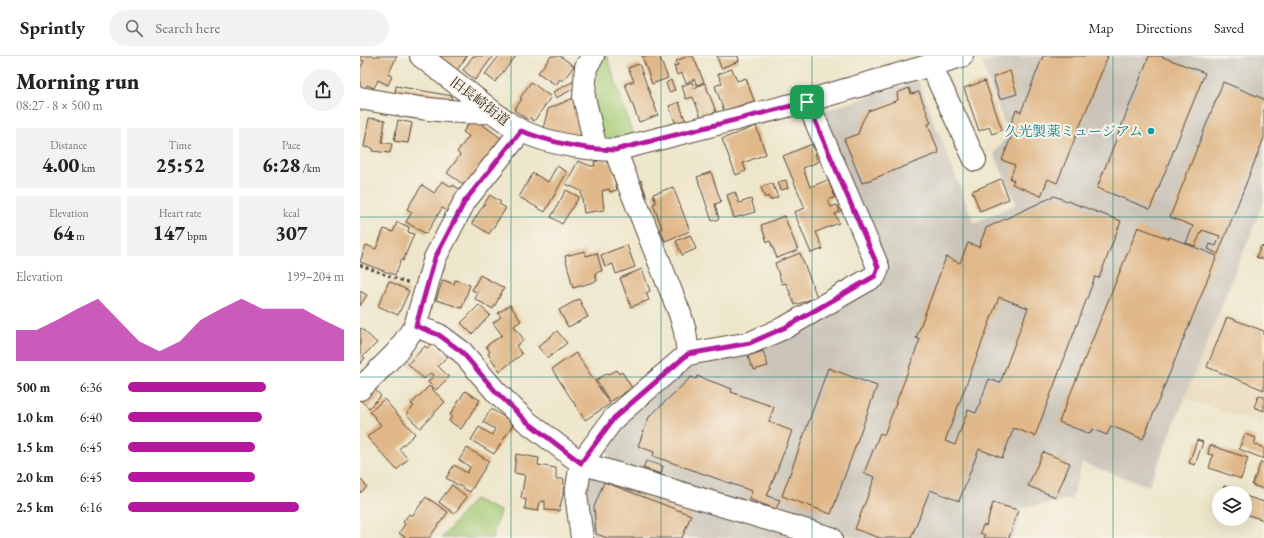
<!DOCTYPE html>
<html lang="en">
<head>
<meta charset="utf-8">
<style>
  body { margin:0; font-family:"EB Garamond","Noto Serif JP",serif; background:#f2f2f2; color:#222; height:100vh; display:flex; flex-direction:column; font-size:15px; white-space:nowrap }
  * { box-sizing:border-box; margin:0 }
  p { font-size:13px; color:#767676 }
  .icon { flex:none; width:22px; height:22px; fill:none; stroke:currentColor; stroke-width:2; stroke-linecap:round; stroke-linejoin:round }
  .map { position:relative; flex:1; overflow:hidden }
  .drawer { display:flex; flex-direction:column; background:#fff; width:360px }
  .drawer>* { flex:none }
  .fabs { position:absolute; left:852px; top:430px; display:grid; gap:8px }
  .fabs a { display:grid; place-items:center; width:40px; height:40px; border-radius:50%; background:#fff; box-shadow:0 4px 16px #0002; font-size:20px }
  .pin { position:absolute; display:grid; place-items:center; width:34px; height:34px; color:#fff; margin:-17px; border-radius:8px; box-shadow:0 2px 6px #0006 }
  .round { display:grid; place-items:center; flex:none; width:42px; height:42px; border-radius:21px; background:#f2f2f2 }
  .headline { display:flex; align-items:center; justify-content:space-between; height:68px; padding:0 16px }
  h1 { font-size:22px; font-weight:800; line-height:30px }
  .metrics { display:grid; grid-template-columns:repeat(3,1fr); gap:6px; height:68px; padding:4px 16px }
  .metrics div { display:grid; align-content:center; border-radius:0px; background:#f2f2f2; text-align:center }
  .metrics b { font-size:20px; font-weight:800 }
  .metrics small { font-size:11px; font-weight:400 }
  .metrics p { font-size:11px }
  .chart { height:112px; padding:8px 16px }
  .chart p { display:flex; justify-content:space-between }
  .chart svg { width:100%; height:72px; margin-top:4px; fill:#b5179e; opacity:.7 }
  ul { padding:0 16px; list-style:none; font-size:13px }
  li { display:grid; grid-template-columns:64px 48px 1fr; align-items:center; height:30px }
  li i { height:10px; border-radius:5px; background:#b5179e }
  header { display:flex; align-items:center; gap:24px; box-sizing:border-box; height:56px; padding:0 20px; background:#fff; border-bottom:1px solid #e0e0e0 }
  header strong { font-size:19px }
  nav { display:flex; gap:22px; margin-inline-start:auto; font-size:14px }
  .search { width:280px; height:36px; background:#f2f2f2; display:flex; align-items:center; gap:10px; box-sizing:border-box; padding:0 14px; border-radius:22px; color:#767676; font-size:15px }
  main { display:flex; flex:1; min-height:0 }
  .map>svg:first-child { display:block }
  .built { fill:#e9d9ba }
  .industrial { fill:#c9c3b8 }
  .green { fill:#a6cc77; stroke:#707b4a }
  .building { fill:#e0b788; fill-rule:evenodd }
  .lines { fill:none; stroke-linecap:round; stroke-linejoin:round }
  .minor-casing { stroke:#564638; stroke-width:24 }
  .path { stroke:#564638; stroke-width:2.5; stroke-dasharray:3 3; stroke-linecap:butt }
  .minor { stroke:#fff; stroke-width:22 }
  .route-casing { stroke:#fff; stroke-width:8 }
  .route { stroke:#b5179e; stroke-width:5 }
  .grid { fill:none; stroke:#0f766e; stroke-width:1; stroke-opacity:0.55 }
  .culture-dot { fill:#0f9aa8; stroke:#f7f3e8; stroke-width:1.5 }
  .labels { text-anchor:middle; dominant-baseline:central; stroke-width:4; stroke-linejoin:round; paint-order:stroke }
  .street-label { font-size:14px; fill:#3b2a1e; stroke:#f7f3e8 }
  .culture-label { font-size:14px; fill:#0d838f; stroke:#f7f3e8; text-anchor:end }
</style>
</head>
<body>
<header>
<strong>Sprintly</strong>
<div class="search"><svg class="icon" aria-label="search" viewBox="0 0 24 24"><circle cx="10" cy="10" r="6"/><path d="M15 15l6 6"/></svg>Search here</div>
<nav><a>Map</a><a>Directions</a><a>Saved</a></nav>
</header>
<main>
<section class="drawer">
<div class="headline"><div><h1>Morning run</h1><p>08:27 · 8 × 500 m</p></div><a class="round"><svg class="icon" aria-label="share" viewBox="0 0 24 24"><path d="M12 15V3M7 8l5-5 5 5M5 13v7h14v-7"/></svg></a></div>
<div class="metrics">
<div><p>Distance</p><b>4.00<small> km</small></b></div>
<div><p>Time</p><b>25:52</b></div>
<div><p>Pace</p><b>6:28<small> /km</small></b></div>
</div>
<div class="metrics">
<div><p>Elevation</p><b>64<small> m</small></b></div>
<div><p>Heart rate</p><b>147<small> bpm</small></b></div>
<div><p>kcal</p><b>307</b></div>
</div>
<div class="chart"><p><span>Elevation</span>199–204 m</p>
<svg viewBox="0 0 160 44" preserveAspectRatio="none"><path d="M0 44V25L10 25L20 19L30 12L40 6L50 19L60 32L70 38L80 32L90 19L100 12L110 6L120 12L130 12L140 12L150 19L160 25V44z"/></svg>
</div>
<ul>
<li><b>500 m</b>6:36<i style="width:64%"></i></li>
<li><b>1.0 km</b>6:40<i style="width:62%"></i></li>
<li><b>1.5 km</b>6:45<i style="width:59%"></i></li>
<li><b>2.0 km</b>6:45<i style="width:59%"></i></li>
<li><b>2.5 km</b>6:16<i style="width:79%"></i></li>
</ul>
</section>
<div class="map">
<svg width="904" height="482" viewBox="0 0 904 482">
  <rect width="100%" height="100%" fill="#f7f3e8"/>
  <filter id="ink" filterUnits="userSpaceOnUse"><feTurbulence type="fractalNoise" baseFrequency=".025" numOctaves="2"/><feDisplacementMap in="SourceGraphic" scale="8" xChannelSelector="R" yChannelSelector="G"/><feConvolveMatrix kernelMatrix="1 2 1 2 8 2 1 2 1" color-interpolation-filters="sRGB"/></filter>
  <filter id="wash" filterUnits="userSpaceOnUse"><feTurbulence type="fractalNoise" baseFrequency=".012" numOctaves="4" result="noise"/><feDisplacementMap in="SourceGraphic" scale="16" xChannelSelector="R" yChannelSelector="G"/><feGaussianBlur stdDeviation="0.9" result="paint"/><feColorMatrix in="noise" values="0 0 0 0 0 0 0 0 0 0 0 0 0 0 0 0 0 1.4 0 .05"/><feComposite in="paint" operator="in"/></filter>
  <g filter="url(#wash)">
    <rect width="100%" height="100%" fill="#eee6cb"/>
    <!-- built -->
    <path class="built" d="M860,255L904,272V370L824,342Z"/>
    <!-- industrial -->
    <path class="industrial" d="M644,0H904V145L789,430L722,407L712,443L662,452L655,482H500L258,408L250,403L247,396V388L252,378L321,311L385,297L519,232L525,217L460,56L558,25L614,167L656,148L634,97L648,79L622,7Z
      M232,418L445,482H229L225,425Z"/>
    <!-- green -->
    <path class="green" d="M239,0H247L274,82L243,84L229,38Z
      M114,443L140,455L132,482H82Z"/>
    <g id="blocks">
      <!-- building -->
      <path class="building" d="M1,0H37L28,19L32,20L28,29L18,24L14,32L7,29L4,34L0,32V13L4,5L0,4Z
        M79,0H107L97,14Z
        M113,0H133L115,24L103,14Z
        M139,0H156L135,26L125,18Z
        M191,0H200L214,10L203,25L200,23L196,29L178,17Z
        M282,0H299L308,22L292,28Z
        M328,0H333L344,26L337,29L334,23L326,27L322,17L317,19L314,10L318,9L316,5Z
        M357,0H378L379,5L361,12Z
        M683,0H748L697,127L688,123L681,140L652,128L654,124L650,123L655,109L642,104L654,74L649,72L656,54L661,56Z
        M789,0H800L845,17L790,153L737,132Z
        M279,8L298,59L279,66L265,28L274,25L268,12Z
        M372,13L377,25L386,22L394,45L364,55L355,30L362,27L358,18Z
        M650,15L657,38L640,43L633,21Z
        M216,24L219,30L196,42L193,36Z
        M311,24L315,34L309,36L306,27Z
        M625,25L642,74L632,78L629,71L619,75L604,32Z
        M171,26L191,41L174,65L170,62L168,64L154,54L162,43L160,42Z
        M332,26L334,32L345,27L356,56L341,61L333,41L326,43L322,30Z
        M863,26L904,43V82L858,198L848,193L850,188L856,190L860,180L842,174L835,190L826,187L833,170L810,161Z
        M36,30L92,40L90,49L35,39Z
        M549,32L551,38L559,36L571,67L568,68L579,97L502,127L484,83L498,78L502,66L508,55L538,44L537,37Z
        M218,40L228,84L183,73L188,53Z
        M319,46L325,64L316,68L309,50Z
        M9,62L25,64L22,86L32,88L30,97L12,95L13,92L4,91Z
        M38,64L52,67L48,87L34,85Z
        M109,67H120L144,84L107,131L87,117L100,99L97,96L109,80L103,76Z
        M396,70L406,98L383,107L386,115L376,119L362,83Z
        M452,88L458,106L443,112L450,131L468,124L475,141L468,144L471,151L477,149L480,156L475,158L479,167L456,176L463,193L451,197L434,156L445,152L423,100Z
        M246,103L247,107L251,106L257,134L250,136L249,133L242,135L244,154L224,157L221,135L206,128L218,105L231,110H235L234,106Z
        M197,110L207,116L185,156L159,141L173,117L188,126Z
        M351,116L361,146L355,148L359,163L352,165L337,121Z
        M641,123L649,143L620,155L612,135Z
        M281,124L287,142L282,144L276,126Z
        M426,124L428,132L421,134L418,126Z
        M82,125L92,131L93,129L104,136L89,156L82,152L66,178L46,166L52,156L47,153L62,129L74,137Z
        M412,127L418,141L410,144L408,140L405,142L401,131Z
        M313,131L330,175L305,185L300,173L302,172L293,148L296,147L293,138Z
        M206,134L219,141L202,168L191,161Z
        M375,136L379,147L391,143L395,156L374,162L367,139Z
        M130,139L141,146L139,148L146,152L129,178L112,167Z
        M694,140L761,165L739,222L735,221L675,380L654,372L642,402L619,393L599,445L570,434L551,482H520L495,473L515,421L504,417L520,377L524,379L560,283L556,282L586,201L600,207L608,187L619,191L626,172ZM639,241L668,252L640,327L629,323L616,357L608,354L595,389L585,385Z
        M424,160L438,194L417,202L410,185L407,186L401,169Z
        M37,166L49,171L48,176L54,178L43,205L41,204L35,219L0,206L6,189L16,193L24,173L33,176Z
        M778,171L809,183V181L857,200L783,383L751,370L747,379L732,373L730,378L699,366Z
        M330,179L336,193L322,199L316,185Z
        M267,189L275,211L256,218L253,208L245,211L241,199Z
        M901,190L904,191V204L896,201Z
        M225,195L226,200L237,197L242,215L235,217L237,225L213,232L205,200Z
        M440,197L457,241L435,249L426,227L422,228L415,207Z
        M282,213L290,235L286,237L289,244L271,251L260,222Z
        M120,219L144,232L133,253L115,243L118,237L112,234Z
        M83,224L94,228L95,224L110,229L102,252L76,244Z
        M29,225L49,235L38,259L18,250Z
        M0,235L7,239L0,250Z
        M219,243L228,261L208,271L199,254Z
        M119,249L130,259L112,278L101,267Z
        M150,249L161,265L154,270L164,284L156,290L162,298L140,315L128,298L130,296L126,290L142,279L133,267L141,261L138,257Z
        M867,261L904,275V334L847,311Z
        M1,272L17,287L3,300L5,302L0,308V273Z
        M197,275L207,287L188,302L178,291Z
        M74,286L88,300L78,310L89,321L76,334L68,326L74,319L71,317L64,323L48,308L65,290L67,292Z
        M403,295L408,310L394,314L393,310H391L388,300Z
        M216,297L250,348L225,364L192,313Z
        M468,312L517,330L471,458L422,440Z
        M257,314L259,318L262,316L272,332L250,346L236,324L248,317L249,318Z
        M337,320L372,333L371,336L414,351L409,366L432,375L407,440L420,444L416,453L389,443L392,435L293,400L294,396L278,390L289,361L331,321L336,323Z
        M69,330L85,346L60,372L46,358L54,350L51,348Z
        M14,332L21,340L9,352L1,345Z
        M105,335L120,344L101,373L89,365L92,360L90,359Z
        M899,339L904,341V355L894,351Z
        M24,343L55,378L39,393L48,403L37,414L7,381L21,369L10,356Z
        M131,353L154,367L134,398L111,384L119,371L132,379L135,373L123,366Z
        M885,378L896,382L894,388L904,392V403L879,393Z
        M837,384L843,386L835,409L829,407Z
        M850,389L888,402L881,423L849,412L853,399L848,398Z
        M107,392L129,405L110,436L86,422L94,409L107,417L110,411L99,404Z
        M683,396L710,407L696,441L668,430Z
        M156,398L179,402L178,409L196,412V423H204L203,439L199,455L185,454V445L180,446L178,455L165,453L166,444L161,442L165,419L154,417Z
        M286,405L303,410L301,418L283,412Z
        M901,406L904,407V433L892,429Z
        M0,422L7,431L0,437Z
        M244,426L331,459L322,482H248L236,478L234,451Z
        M92,429L107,441L94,458L79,446Z
        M864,430L880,435V437H861Z
        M885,440L904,446V464L885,458Z
        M66,441L88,456L69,482H46L39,477L45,468L43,466L49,458L52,460Z
        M633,447L658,454L649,482H624L625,479L620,477L623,469L626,470Z"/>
    </g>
  </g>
  <g filter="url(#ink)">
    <use href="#blocks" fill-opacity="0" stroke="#564638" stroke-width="1"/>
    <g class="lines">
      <!-- minor casing -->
      <g class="minor-casing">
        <path id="minor" d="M61,0C80,15 100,30 119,45C133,56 147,68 162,75C191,89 224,93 255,94L447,45L602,0
          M233,0L226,11L224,41L236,93
          M571,9L615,104
          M0,42C44,50 88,58 133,56
          M55,270L79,279L102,296L136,336L166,365L221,407L471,482
          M328,298L390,287L426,271L515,220L518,211L447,45
          M0,333L37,296L55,270L75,202L105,145L161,75
          M222,482L216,438L221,407L254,362L328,298L325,275L320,258L255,94"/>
      </g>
      <!-- path -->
      <path class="path" d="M0,209L48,227"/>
      <!-- minor -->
      <use href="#minor" class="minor"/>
    </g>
  </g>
  <g class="lines" filter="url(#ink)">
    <!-- route casing -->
    <g class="route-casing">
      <path id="route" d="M447,46L518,211L515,220L426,271L390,287L328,298L254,362L221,407L166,365L136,336L102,296L79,279L56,270L75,202L105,145L161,75C194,87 220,93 255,94Z"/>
    </g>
    <!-- route -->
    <use href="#route" class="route"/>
  </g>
  <!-- grid -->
  <path class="grid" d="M151,0V482M301,0V482M452,0V482M603,0V482M753,0V482M0,161H904M0,321H904"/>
  <!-- markers -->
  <circle class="culture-dot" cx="791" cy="75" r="4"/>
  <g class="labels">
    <!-- street labels -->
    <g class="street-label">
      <text transform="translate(120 45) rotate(37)">旧長崎街道</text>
    </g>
    <!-- culture labels -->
    <g class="culture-label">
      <text x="783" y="75">久光製薬ミュージアム</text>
    </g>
  </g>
</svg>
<div class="fabs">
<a><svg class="icon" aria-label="layers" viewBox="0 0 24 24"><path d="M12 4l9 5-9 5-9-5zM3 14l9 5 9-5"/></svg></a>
</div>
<div class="pin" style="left:447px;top:46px;background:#1e9e55"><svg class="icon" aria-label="arrive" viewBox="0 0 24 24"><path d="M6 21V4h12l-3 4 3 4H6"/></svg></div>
</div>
</main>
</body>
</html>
